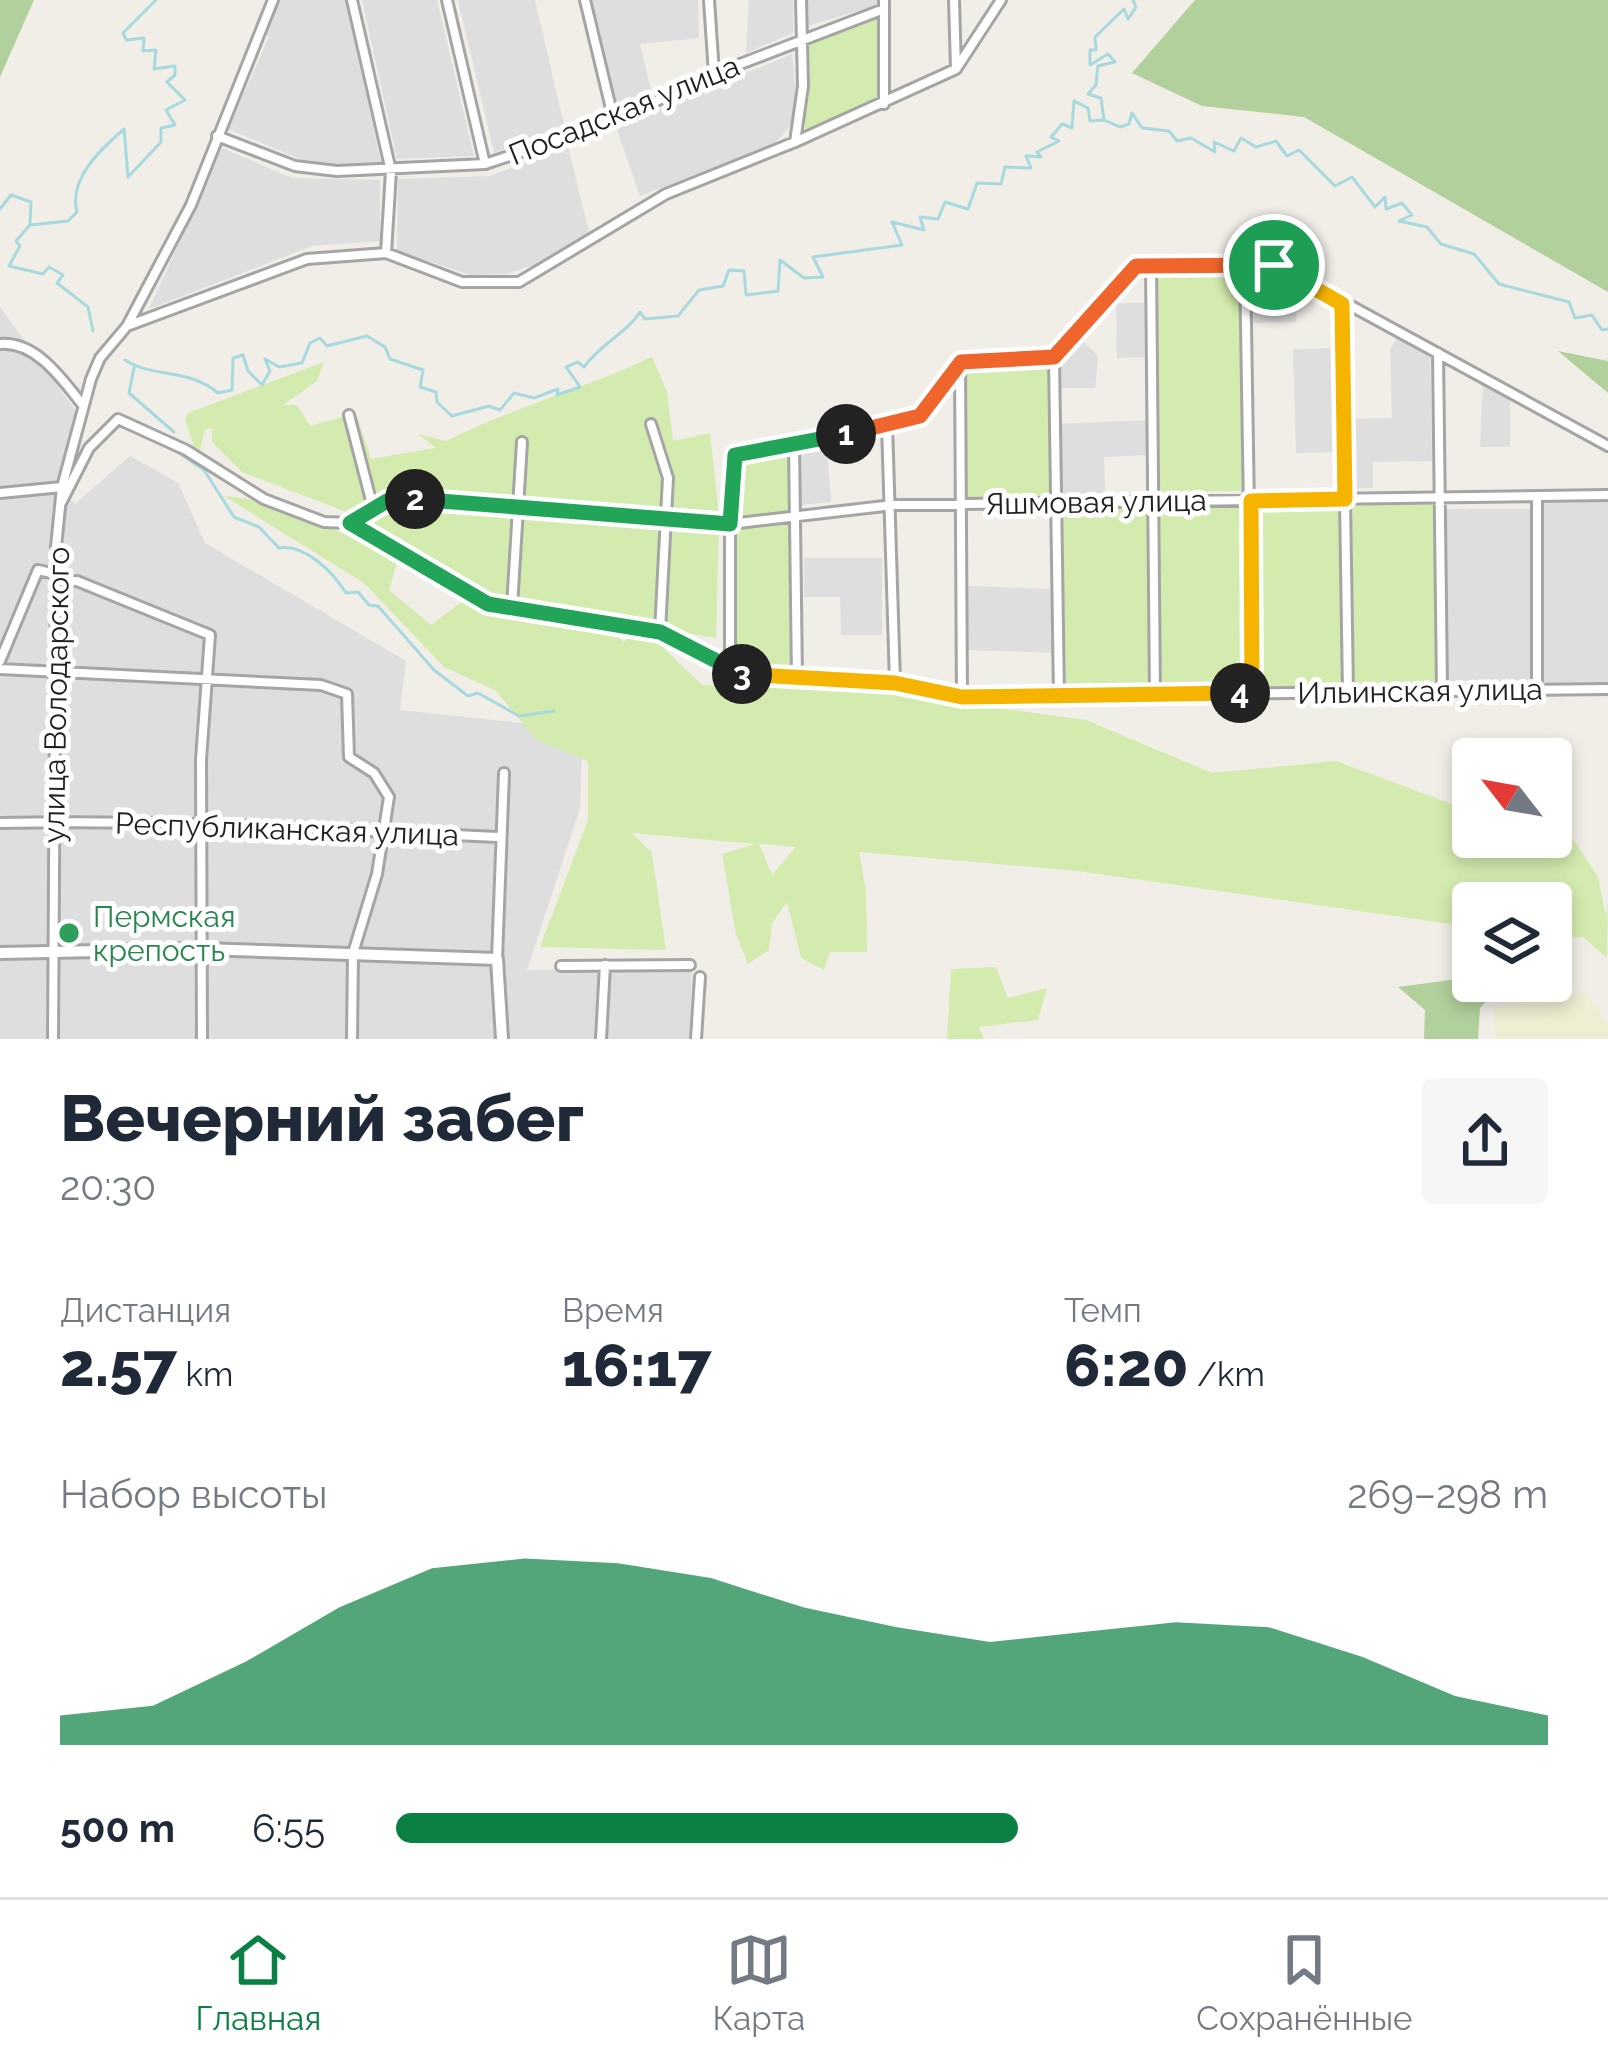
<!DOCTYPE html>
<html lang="ru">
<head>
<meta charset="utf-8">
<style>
  body { margin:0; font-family:Raleway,sans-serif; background:#f6f6f7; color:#1f2937; height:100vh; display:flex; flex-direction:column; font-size:45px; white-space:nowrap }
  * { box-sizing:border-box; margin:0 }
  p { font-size:39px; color:#747a83 }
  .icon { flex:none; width:66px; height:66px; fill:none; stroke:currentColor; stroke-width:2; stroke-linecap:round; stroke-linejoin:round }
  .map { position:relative; height:1039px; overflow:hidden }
  .details { display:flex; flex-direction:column; background:#fff; flex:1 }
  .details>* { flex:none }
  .needle { width:78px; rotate:301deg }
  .controls { position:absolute; left:1452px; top:738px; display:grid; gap:24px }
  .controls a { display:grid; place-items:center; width:120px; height:120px; border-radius:12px; background:#fff; box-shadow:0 6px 18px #0003; font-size:60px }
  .pin { position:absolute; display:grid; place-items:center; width:102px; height:102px; color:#fff; margin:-51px; border:6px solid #fff; border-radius:50%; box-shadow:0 3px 12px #0007 }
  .km { position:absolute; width:60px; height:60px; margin:-30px; border-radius:50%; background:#222; color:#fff; font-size:33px; line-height:60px; text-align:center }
  .round { display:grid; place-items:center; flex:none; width:126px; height:126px; border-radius:12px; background:#f6f6f7 }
  .headline { display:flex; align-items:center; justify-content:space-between; height:204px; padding:0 60px }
  h1 { font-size:66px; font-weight:800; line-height:90px }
  .figures { display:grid; grid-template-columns:repeat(3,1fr); gap:18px; height:204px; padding:12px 60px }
  .figures div { display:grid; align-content:center }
  .figures b { font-size:60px; font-weight:800 }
  .figures small { font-size:33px; font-weight:400 }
  .figures p { font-size:33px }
  .chart { height:336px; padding:24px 60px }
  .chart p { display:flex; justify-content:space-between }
  .chart svg { width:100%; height:216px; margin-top:12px; fill:#0b8043; opacity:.7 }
  ul { padding:0 60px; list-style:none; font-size:39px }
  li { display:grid; grid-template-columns:192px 144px 1fr; align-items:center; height:90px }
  li i { height:30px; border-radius:15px; background:#0b8043 }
  .dock { display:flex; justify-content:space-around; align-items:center; height:168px; border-top:3px solid #e0e1e3; background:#fff; font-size:33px; color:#747a83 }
  .dock a { display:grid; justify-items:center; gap:6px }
  .dock .selected { color:#0b8043 }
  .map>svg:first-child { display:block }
  .residential { fill:#dfdede }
  .farmland { fill:#efeed3 }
  .grass { fill:#d3ebae; fill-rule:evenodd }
  .forest { fill:#b2d09c }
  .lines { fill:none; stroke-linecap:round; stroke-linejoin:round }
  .stream { stroke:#a8d9df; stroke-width:3 }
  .minor-casing { stroke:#a5a5a5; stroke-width:14 }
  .tertiary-casing { stroke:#a5a5a5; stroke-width:16 }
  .minor { stroke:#fff; stroke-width:8 }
  .tertiary { stroke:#fff; stroke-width:10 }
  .split-1-casing { stroke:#fff; stroke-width:24 }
  .split-2-casing { stroke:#fff; stroke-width:24 }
  .split-3-casing { stroke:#fff; stroke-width:24 }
  .split-4-casing { stroke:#fff; stroke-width:24 }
  .split-5-casing { stroke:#fff; stroke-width:24 }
  .split-1 { stroke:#f0652b; stroke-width:15 }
  .split-2 { stroke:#22a559; stroke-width:15 }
  .split-3 { stroke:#22a559; stroke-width:15 }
  .split-4 { stroke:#f5b400; stroke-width:15 }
  .split-5 { stroke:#f5b400; stroke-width:15 }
  .leisure-dot { fill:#2e9e5b; stroke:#fff; stroke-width:4.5 }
  .labels { text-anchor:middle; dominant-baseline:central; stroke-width:10; stroke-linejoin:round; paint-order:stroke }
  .street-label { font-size:30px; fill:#212121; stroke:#fff }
  .leisure-label { font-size:30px; fill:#27864d; stroke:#fff; text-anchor:start }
</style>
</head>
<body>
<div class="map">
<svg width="1608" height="1039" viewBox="0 0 1608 1039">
  <rect width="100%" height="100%" fill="#f1ede7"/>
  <!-- residential -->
  <path class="residential" d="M279,0H346L381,163L350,166L300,159L228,129L269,37L262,33Z
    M362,0H437L474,156L397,159Z
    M458,0H535L564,125L494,153Z
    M590,0H698L699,38L640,44L651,90L615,105Z
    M749,0H793V33L746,53Z
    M807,0H878V5L807,26Z
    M792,54L796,99L790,126L775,143L640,196L616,127Z
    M568,147L589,232L544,262L506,274L471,275L397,251L398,179L490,176Z
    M222,148L292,178L380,180V241L312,246L149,309Z
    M1250,271L1272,273L1297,285L1296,322L1252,323Z
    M1116,303H1144L1145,357L1117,358Z
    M0,307L78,414L54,492L76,503L130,456L178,483L205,543L406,661L400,710L570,728L582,752L580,808L527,970L692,968L690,1039H0Z
    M1079,337L1098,356L1095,388H1058L1057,359Z
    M1397,337L1430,352L1432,461L1373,462V488L1350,489L1348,419L1392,418L1390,350Z
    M1336,348L1339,452L1296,453L1293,349Z
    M1483,382L1510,397V447H1480Z
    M1147,420L1148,455L1104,457L1105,493L1061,495L1058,424Z
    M827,446L831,502L800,505L798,451Z
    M1608,502V684L1544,685L1541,503Z
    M1446,509H1530L1531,681H1447Z
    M804,558H882V635H841L840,597H804Z
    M968,586L1054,589L1052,653L966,650Z"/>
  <!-- farmland -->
  <path class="farmland" d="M1585,992L1608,1024V1039H1496L1493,1008Z"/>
  <!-- grass -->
  <path class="grass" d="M878,17L877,101L805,133V44Z
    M1241,270L1243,491L1158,492L1156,271Z
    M652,357L667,392L673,441L710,433L719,517L716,638L491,600L344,511L242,472L212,442V428L205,430L198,458L185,420L188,413L324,362L317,381L283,405H297L310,426L356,413L371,459L436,448L418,434L446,441C513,407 585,389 652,357Z
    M1050,363L1052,496L967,498L965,365Z
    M791,450V512L734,518L736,461Z
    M224,496C286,501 344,533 397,563L389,590L431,625L464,600L514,620L616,636L624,642L631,635L657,642L702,685L878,692L1086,720L1212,773L1336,761L1473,812V837H1551V806L1598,877L1606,917L1608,901L1607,958L1583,937L1551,938V903H1473V927L1078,871L859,852L866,891L867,952H830L824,970L801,958L787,902L772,923L769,950L748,964L736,934L722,854L755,844L632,833L652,853L666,950L540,947L588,820V761L537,740L495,690L444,667L364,583ZM759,844L795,847V848L772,875Z
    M1437,502L1439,685L1353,686L1352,503Z
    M1341,504V686H1257L1256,505Z
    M1246,505L1248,687L1159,688L1157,506Z
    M1061,507H1148L1149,691L1066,692Z
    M791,523V670L734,666L733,529Z
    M996,967L1008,998L1047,988L1038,1020L979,1027L984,1039H947L951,969Z"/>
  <!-- forest -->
  <path class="forest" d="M0,0H34L0,77Z
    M1195,0H1608V292L1304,117L1202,106L1132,73Z
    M1558,351L1608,361V393Z
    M1473,977L1504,981L1480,1008L1478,1039H1424L1425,1010L1398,987Z"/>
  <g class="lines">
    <!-- stream -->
    <path class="stream" d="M1104,120L1120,127L1129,124L1132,113L1142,128L1169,131L1177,141L1191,138L1215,152L1214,142L1234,151L1241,138L1256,147L1276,141L1287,156L1299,150L1335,186L1352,177L1375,207L1385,197L1386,209L1402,203L1412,215L1399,221L1427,227L1441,244L1474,254L1499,284L1569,302L1575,318L1592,315L1602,330L1608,329
      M0,209L11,195L31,202L30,223
      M30,225L68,221L77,212C68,179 101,149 124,129L128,177L161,142V128L175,125L166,110L185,100L167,82L175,75V66L154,69L156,50L143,51L144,38L126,40L123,33L156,0
      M29,226L16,241L20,246L9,266L43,274L49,267L63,275L57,283L88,307L93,331
      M125,360C152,378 189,368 218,393L232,390L233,358L243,355L248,371L262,385L270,371L265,359L279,367L302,363L310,343L320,338L327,346L367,336L385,347L390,359L423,370L420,387L436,392L437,402L452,416L489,406L500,410L514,393L534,398L558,389L557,395L580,387L566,367L578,362L584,367C601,343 627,333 640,312L645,319L678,316L699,290L723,286L729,270L744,271L746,295L778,291L780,260L804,278L823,277L813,257L902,245L892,222L924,230L920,217L938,219L945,202L968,209L977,183L1001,184L1005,167L1031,168L1026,156L1041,157L1037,152L1059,141L1051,137L1062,124L1072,128L1074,101L1088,108L1090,121L1104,120L1101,98L1088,94L1096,85L1098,66L1115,62L1108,54L1090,65V50H1096L1095,37L1124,9L1128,19L1136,7L1133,0
      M134,368L129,393L174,432
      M167,445L204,470L234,517L259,527L279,548C304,543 333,572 346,593L358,592L369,605L378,606L434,670L468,696L478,693L519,716L554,711"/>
    <!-- minor casing -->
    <g class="minor-casing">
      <path id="minor" d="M352,0L391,171L386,253
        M447,0L485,164
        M585,0L614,121
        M709,0L714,74
        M884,0V104
        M954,0L956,69
        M217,136L295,166L337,171L485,164L614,121L714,74L884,9
        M795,142L956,69L1001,0
        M1245,264L1252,692
        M1151,265L1155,695
        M1342,304L1348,693
        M127,326L191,205L273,0
        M0,344C36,341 62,379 82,404
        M1438,353L1442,690
        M1054,357L1059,697
        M960,362L962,697
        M349,415L373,508
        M651,424L668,478L660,631
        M887,424L895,683
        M794,444L797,679
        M0,493L62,487
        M1537,498V689
        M61,503L89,448L118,419L186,450L264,499L324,522L350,523L373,508L404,499H454L668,523L730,524L893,505L1608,495
        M350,523L501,608L660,631L745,675L895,683L962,697L1608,689
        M56,581H77L210,635L201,760L202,1039
        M512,607L522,442
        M0,661L38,570L56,574
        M0,669L321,685L347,694L349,757L374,773L389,797L377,874L353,953L352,1039
        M730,669V464L735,455L920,416L960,361L1054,357L1136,265L1274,264L1608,446
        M0,823C168,819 334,830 501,837
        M497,959L504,773
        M561,966L690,965
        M53,1039L56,547L62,487L91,379L100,358L127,326L307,259L386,253L462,282H519L666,194L795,142L803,86L801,0
        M601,1039L605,965
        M696,1039L700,977"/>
    </g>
    <!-- tertiary casing -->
    <g class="tertiary-casing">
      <path id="tertiary" d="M0,953L202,949L497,959L502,1039"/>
    </g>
    <!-- minor -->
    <use href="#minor" class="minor"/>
    <!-- tertiary -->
    <use href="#tertiary" class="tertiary"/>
  </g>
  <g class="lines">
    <!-- split-1 casing -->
    <g class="split-1-casing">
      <path id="split-1" d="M846,434L920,416L961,362L1054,357L1136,266L1274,265"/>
    </g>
    <!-- split-2 casing -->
    <g class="split-2-casing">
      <path id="split-2" d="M415,499L730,524L735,455L846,434"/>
    </g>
    <!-- split-3 casing -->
    <g class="split-3-casing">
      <path id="split-3" d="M415,499L387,501L350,523L488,604L660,632L742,674"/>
    </g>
    <!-- split-4 casing -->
    <g class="split-4-casing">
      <path id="split-4" d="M742,674L895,683L962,697L1240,693"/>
    </g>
    <!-- split-5 casing -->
    <g class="split-5-casing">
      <path id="split-5" d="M1240,693L1252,692L1251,501L1345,499L1342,304L1274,265"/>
    </g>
    <!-- split-1 -->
    <use href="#split-1" class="split-1"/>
    <!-- split-2 -->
    <use href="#split-2" class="split-2"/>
    <!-- split-3 -->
    <use href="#split-3" class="split-3"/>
    <!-- split-4 -->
    <use href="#split-4" class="split-4"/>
    <!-- split-5 -->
    <use href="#split-5" class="split-5"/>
  </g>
  <!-- markers -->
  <circle class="leisure-dot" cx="69" cy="933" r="12"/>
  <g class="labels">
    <!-- street labels -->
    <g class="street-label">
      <text transform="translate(624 110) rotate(-22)">Посадская улица</text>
      <text transform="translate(1096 502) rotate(-1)">Яшмовая улица</text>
      <text transform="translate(1420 691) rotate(-1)">Ильинская улица</text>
      <text transform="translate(56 695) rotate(-89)">улица Володарского</text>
      <text transform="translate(287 829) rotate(2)">Республиканская улица</text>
    </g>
    <!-- leisure labels -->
    <g class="leisure-label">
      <text x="93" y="916">Пермская<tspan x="93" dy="34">крепость</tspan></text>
    </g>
  </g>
</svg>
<div class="controls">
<a><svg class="needle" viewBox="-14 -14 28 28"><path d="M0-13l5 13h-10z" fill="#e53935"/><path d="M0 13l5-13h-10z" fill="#747a83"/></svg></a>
<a><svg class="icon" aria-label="layers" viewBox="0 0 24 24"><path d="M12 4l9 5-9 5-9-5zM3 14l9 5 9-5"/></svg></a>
</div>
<div class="pin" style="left:1274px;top:265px;background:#1e9e55"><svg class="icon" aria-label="arrive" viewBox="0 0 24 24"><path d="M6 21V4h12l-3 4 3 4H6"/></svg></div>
<b class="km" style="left:846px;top:434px">1</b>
<b class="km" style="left:415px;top:499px">2</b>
<b class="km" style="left:742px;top:674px">3</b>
<b class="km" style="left:1240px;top:693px">4</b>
</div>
<section class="details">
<div class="headline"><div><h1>Вечерний забег</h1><p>20:30</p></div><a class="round"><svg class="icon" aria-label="share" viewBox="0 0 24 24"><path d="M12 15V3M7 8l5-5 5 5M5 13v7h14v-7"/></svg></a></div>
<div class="figures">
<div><p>Дистанция</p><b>2.57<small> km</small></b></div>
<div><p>Время</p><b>16:17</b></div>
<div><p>Темп</p><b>6:20<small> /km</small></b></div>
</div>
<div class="chart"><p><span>Набор высоты</span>269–298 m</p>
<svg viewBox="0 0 160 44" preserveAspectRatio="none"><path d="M0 44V38L10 36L20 27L30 16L40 8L50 6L60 7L70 10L80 16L90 20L100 23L110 21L120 19L130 20L140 26L150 34L160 38V44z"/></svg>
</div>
<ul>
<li><b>500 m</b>6:55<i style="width:54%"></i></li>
</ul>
</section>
<nav class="dock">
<a class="selected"><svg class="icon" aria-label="home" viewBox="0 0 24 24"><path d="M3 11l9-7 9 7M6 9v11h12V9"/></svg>Главная</a>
<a><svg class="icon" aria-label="map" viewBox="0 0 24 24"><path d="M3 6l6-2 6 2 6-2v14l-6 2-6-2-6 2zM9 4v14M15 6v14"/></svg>Карта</a>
<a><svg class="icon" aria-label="saved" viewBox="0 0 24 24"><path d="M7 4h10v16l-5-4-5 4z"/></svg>Сохранённые</a>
</nav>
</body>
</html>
